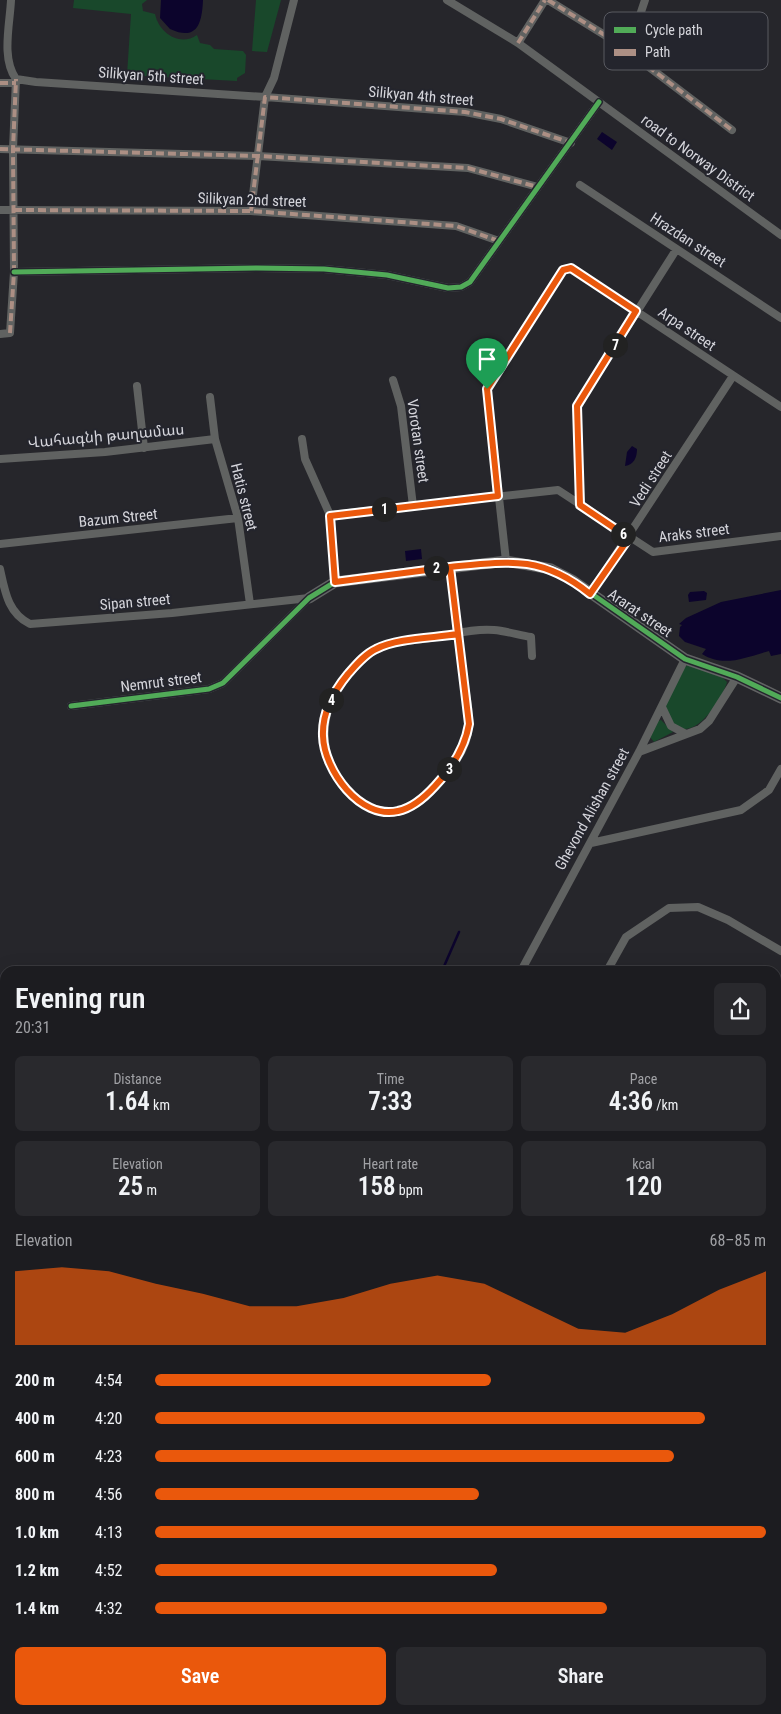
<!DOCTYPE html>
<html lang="en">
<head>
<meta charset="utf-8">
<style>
  body { margin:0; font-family:"Roboto Condensed","Noto Sans Armenian",sans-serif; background:#29292d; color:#f1f3f6; height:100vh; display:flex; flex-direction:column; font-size:19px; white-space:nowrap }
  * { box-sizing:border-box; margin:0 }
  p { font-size:16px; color:#a0a1a5 }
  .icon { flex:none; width:28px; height:28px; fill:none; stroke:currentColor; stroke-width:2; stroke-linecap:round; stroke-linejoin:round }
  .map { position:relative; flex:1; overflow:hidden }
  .drawer { position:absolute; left:0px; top:966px; width:781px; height:749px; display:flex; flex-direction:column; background:#1c1c20; border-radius:15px 15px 0 0; box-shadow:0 5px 20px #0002,0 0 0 1px #3a3a3e }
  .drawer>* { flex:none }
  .pin { position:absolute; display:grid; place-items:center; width:42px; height:42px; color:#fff; margin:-51px -21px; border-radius:50% 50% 50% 0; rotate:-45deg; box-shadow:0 0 5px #0007 }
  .pin .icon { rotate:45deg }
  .km { position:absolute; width:25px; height:25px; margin:-12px; border-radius:50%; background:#222; color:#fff; font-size:14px; line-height:25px; text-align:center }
  .round { display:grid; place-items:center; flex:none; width:52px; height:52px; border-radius:8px; background:#29292d }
  .overview { display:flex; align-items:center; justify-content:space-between; height:85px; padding:0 15px }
  h1 { font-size:28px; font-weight:600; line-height:38px }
  .stats { display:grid; grid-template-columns:repeat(3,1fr); gap:8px; height:85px; padding:5px 15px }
  .stats div { display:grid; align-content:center; border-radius:8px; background:#29292d; text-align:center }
  .stats b { font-size:25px; font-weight:600 }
  .stats small { font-size:14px; font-weight:400 }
  .stats p { font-size:14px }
  .chart { height:140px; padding:10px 15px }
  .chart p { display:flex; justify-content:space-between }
  .chart svg { width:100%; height:90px; margin-top:5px; fill:#ea580c; opacity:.7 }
  .button { display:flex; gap:10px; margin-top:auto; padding:10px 15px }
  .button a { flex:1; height:58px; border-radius:8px; background:#ea580c; color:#fff; font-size:20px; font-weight:600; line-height:58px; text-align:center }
  .button a+a { background:#29292d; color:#f1f3f6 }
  ul { padding:0 15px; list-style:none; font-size:16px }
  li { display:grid; grid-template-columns:80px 60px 1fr; align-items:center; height:38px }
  li i { height:12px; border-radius:6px; background:#ea580c }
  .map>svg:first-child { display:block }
  .green { fill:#19482b }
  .water { fill:#0c042c }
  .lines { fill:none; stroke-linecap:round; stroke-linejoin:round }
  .stream { stroke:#0c042c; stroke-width:2.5 }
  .street { stroke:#606261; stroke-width:8 }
  .secondary { stroke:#626364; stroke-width:11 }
  .highway { stroke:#5d5f61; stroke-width:15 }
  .quiet { stroke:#ac8f84; stroke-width:4; stroke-dasharray:8 4; stroke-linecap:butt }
  .cycleway-casing { stroke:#24252d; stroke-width:8 }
  .cycleway { stroke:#51ab58; stroke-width:5 }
  .route-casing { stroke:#fff; stroke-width:10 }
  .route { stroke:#ea580c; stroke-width:6 }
  .labels { text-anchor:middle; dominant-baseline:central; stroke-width:4; stroke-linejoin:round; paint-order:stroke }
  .street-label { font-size:15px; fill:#d5d5db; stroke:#24252d }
  .key { fill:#24252d; stroke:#595a61; stroke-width:1 }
  .key-label { font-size:14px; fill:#d5d5db }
</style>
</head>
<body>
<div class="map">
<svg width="781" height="1714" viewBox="0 0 781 1714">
  <rect width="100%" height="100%" fill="#26262b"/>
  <!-- green -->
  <path class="green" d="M74,0H147L142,4L143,11L155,14C159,33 180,47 197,35L200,43L210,45L214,49L243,51L246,55L245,73L237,78V81L127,75L131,14L73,8Z
    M256,0H281L267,52L252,51Z
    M689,665L722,677L727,682C723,698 694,744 674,724C670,719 667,713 666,707C666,698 679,676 684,667Z
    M661,720L673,732L654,742L650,737L658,721Z
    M776,1322L781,1324V1584L776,1593Z
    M438,1710H640L639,1714H441Z"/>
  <!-- water -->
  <path class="water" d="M161,0H203C202,22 198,42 170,29L160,18Z
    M602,132L617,142L612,150L597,139Z
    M632,446L637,449C637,457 634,465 625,466L627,452Z
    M421,549L422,559L406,561L405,551Z
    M781,590V654L771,656L769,651C746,657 724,668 702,654L706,649L685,642L679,636L680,627L682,625L679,624L686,618L721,602Z
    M704,591L707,593L706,600L689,602L688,595L690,592Z"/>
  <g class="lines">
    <!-- stream -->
    <path class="stream" d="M442,971L459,932
      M0,976L5,977"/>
    <!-- street -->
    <path class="street" d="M11,0C10,24 1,58 16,79L36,82L265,97L274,78L294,0
      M447,0L518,43L781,235
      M548,0L616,42L732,130
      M616,42L640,15L645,0
      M518,43L545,0
      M0,83H16
      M0,149L258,156L468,168L538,187
      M580,185L781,318
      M0,210L251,211L456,226L499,241
      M251,211L265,97L465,112L501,119L571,143
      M14,272L257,268L324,269L387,275L448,288L461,287L470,282L599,102
      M0,334L10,333L14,272L13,149L16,79
      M393,380L401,406L413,506
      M137,386L144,448
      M210,397L215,439L238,518L250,604
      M302,439L305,459L330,515L335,582
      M0,459L105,452L215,439
      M580,505L577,406L676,250
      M330,515L558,490L653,552L781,536
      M0,544L238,518
      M506,561L487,389L563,269L571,268L781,407
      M450,567C454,603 459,639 463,675C465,691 470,708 469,724C469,750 447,774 430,792C371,855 282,750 348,675C356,666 364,656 375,650C390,640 413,641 430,638C450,635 474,628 494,630C506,631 519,635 531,637L532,656
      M0,569C5,592 8,613 30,624L172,613L309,598
      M590,594L733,376
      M71,706L209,689L223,683L309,598
      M662,707L671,726L686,734
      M639,752L700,729L709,721L737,677
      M591,843L741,810L769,790L781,769
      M521,971L639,752L685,659
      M607,971L626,937L669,908L698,907L728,920L781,951
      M0,1529L5,1539
      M80,1710L82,1714
      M176,1710V1714
      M236,1710L238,1714
      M204,1714L216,1710"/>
    <!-- secondary -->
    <path class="secondary" d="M309,598L335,582L506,561L551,569L572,580L685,659L737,677L781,698"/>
    <!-- highway -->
    <path class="highway" d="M776,1689L781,1677
      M766,1714L768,1710"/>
    <!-- quiet -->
    <path class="quiet" d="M548,0L616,42L732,130
      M518,43L545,0
      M0,83H16
      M0,149L258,156L468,168L538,187
      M14,210L251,211L456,226L499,241
      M251,211L265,97L465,112L501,119L571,143
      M10,333L14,272L13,149L16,79
      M176,1710V1714"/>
    <!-- cycleway casing -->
    <g class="cycleway-casing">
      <path id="cycleway" d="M14,272L257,268L324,269L387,275L448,288L461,287L470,282L599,102
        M71,706L209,689L223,683L309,598L335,582L506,561L551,569L572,580L685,659L737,677L781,698"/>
    </g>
    <!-- cycleway -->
    <use href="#cycleway" class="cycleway"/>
  </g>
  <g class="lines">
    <!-- route casing -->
    <g class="route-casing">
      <path id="route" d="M487,389L498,496L330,516L335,582L450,567L469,724C465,748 452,768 435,786C425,797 413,808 398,811C360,820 324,770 323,736C322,713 334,691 348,674C356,665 365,654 376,649C397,638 434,638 458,634L450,567C508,561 542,555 590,594L629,538L580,505L577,406L636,311L571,268L563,270L487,389"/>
    </g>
    <!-- route -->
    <use href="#route" class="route"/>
  </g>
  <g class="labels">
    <!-- street labels -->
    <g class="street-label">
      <text transform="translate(151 76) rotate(4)">Silikyan 5th street</text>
      <text transform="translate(421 96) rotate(5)">Silikyan 4th street</text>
      <text transform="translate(698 158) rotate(36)">road to Norway District</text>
      <text transform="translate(252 200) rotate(2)">Silikyan 2nd street</text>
      <text transform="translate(688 240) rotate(33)">Hrazdan street</text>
      <text transform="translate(687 329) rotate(34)">Arpa street</text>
      <text transform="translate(106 436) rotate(-5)">Վահագնի թաղամաս</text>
      <text transform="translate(418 441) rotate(82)">Vorotan street</text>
      <text transform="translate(651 479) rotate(-57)">Vedi street</text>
      <text transform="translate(244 497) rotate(76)">Hatis street</text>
      <text transform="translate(118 518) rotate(-6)">Bazum Street</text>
      <text transform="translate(694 533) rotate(-7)">Araks street</text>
      <text transform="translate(135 602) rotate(-5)">Sipan street</text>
      <text transform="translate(640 613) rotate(34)">Ararat street</text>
      <text transform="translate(161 682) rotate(-7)">Nemrut street</text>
      <text transform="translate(592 809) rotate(-61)">Ghevond Alishan street</text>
    </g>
  </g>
  <!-- legend -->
  <rect x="604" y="12" width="164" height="58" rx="8" class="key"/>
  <rect x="614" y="27" width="22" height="6" fill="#51ab58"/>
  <rect x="614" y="49" width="22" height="7" fill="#ac8f84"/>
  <g class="key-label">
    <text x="645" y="35">Cycle path</text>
    <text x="645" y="57">Path</text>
  </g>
</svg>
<div class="pin" style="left:487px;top:389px;background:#1e9e55"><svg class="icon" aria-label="arrive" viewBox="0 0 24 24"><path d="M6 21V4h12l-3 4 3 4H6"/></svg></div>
<b class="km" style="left:384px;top:509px">1</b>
<b class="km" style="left:436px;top:568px">2</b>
<b class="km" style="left:449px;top:769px">3</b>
<b class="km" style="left:331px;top:700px">4</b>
<b class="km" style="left:623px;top:534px">6</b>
<b class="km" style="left:615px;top:345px">7</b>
<section class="drawer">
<div class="overview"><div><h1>Evening run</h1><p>20:31</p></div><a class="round"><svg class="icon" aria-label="share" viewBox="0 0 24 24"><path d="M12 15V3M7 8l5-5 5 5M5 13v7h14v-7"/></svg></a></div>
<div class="stats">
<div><p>Distance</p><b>1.64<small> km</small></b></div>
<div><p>Time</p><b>7:33</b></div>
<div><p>Pace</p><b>4:36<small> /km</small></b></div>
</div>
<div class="stats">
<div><p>Elevation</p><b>25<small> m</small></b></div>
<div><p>Heart rate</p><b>158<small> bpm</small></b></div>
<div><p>kcal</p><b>120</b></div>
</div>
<div class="chart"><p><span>Elevation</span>68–85 m</p>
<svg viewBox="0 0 160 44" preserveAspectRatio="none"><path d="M0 44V8L10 6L20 8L30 14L40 19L50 25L60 25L70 21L80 14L90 10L100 14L110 25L120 36L130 38L140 29L150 17L160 8V44z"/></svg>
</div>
<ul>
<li><b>200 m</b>4:54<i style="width:55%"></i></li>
<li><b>400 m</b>4:20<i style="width:90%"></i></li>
<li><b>600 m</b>4:23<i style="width:85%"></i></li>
<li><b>800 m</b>4:56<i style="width:53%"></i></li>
<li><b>1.0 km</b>4:13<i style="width:100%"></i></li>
<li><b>1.2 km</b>4:52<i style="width:56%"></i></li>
<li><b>1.4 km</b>4:32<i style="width:74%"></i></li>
</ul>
<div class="button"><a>Save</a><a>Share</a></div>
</section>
</div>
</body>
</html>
